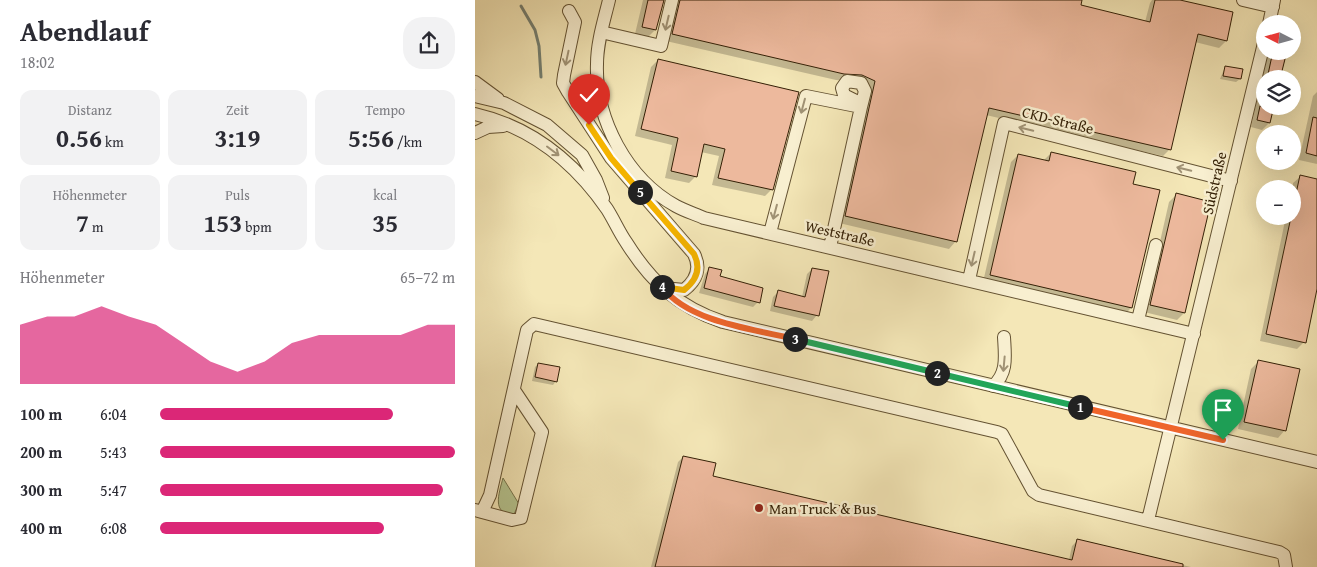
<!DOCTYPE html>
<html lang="de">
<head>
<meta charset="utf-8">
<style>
  body { margin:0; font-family:"Gentium Book Plus",serif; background:#f2f2f3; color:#2b2b33; height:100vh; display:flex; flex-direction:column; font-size:19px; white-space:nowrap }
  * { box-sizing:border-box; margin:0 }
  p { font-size:16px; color:#7c7c81 }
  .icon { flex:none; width:28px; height:28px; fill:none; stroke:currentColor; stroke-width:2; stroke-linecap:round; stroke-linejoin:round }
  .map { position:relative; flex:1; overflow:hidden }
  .drawer { display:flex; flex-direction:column; background:#fff; width:475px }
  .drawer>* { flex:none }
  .needle { width:32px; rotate:276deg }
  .fabs { position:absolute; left:781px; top:15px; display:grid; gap:10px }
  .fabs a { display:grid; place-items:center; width:45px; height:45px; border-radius:50%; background:#fff; box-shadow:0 5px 20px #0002; font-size:25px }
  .pin { position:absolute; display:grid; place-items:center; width:42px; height:42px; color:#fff; margin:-51px -21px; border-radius:50% 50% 50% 0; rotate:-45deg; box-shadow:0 0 5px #0007 }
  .pin .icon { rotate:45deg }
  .km { position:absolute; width:25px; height:25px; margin:-12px; border-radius:50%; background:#222; color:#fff; font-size:14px; line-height:25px; text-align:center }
  .round { display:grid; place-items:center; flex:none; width:52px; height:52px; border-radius:20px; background:#f2f2f3 }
  .overview { display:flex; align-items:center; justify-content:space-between; height:85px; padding:0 20px }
  h1 { font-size:28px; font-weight:700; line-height:38px }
  .stats { display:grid; grid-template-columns:repeat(3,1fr); gap:8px; height:85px; padding:5px 20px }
  .stats div { display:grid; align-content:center; border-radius:12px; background:#f2f2f3; text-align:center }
  .stats b { font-size:25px; font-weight:700 }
  .stats small { font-size:14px; font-weight:400 }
  .stats p { font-size:14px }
  .chart { height:140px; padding:10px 20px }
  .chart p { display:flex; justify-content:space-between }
  .chart svg { width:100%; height:90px; margin-top:5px; fill:#db2777; opacity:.7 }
  ul { padding:0 20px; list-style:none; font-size:16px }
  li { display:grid; grid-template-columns:80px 60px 1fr; align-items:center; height:38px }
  li i { height:12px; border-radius:6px; background:#db2777 }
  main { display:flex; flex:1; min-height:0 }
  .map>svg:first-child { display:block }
  .green { fill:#b7c792; stroke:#76744c }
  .shadow { fill:#0003 }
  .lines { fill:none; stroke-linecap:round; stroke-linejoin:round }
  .stream { stroke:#747f71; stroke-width:3 }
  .building { fill:#edb99d; stroke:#342006 }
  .minor-casing { stroke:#645232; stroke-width:14 }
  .minor { stroke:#f8efd0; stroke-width:12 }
  .oneway { stroke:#a09275 }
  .split-1-casing { stroke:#fff; stroke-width:10 }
  .split-2-casing { stroke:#fff; stroke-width:10 }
  .split-3-casing { stroke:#fff; stroke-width:10 }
  .split-4-casing { stroke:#fff; stroke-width:10 }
  .split-5-casing { stroke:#fff; stroke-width:10 }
  .split-6-casing { stroke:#fff; stroke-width:10 }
  .split-1 { stroke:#f0652b; stroke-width:6 }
  .split-2 { stroke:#22a559; stroke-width:6 }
  .split-3 { stroke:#22a559; stroke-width:6 }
  .split-4 { stroke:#f0652b; stroke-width:6 }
  .split-5 { stroke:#f5b400; stroke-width:6 }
  .split-6 { stroke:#f5b400; stroke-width:6 }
  .poi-dot { fill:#8f2418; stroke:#f8efd0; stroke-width:2 }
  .labels { text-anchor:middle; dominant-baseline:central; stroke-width:5; stroke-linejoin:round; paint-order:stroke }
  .street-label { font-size:15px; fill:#342006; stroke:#f8efd0 }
  .poi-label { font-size:15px; fill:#342006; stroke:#f8efd0; text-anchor:start }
</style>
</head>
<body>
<main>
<section class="drawer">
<div class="overview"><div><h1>Abendlauf</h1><p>18:02</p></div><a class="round"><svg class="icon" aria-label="share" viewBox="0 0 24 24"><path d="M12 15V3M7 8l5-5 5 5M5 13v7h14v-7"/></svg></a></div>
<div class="stats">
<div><p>Distanz</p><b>0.56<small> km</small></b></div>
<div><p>Zeit</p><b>3:19</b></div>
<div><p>Tempo</p><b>5:56<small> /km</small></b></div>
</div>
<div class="stats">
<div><p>Höhenmeter</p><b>7<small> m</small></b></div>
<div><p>Puls</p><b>153<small> bpm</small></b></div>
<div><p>kcal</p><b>35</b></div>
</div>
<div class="chart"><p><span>Höhenmeter</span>65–72 m</p>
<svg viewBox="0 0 160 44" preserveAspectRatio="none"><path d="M0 44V15L10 11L20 11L30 6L40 11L50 15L60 24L70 33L80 38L90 33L100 24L110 20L120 20L130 20L140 20L150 15L160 15V44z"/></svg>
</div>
<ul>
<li><b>100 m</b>6:04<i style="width:79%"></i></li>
<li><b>200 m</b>5:43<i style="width:100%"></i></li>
<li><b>300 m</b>5:47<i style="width:96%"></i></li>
<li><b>400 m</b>6:08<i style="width:76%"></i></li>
</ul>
</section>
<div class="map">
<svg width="842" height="567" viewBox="0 0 842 567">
  <rect width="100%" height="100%" fill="#f4e7b7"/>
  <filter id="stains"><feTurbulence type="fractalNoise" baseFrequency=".004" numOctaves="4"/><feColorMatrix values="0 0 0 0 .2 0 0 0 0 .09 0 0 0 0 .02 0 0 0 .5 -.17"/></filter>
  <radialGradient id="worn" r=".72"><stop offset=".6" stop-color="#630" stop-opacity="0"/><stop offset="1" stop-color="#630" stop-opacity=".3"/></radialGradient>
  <!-- green -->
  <path class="green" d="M28,478L44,504L39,514C16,515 24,493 28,478Z"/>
  <!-- shadow -->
  <path class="shadow" d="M168,0H187L180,30L173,37L160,34Z
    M193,0H605L604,6L670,22L675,3L677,0H700L751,41L744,48L720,42L695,149L688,156L511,115L481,241L474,249L364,223L394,88L380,82L361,80L191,41Z
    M793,51H810L804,79H790V106L794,123L787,130L776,127Z
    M183,60L297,189L290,196L237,185L244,156L226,152L221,176L214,183L190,178L197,145L160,136L176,67Z
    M750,67L765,79L761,82L745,79Z
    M842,92V164L824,160L838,96Z
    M576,153L656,308L649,315L508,282L536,162L543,155L569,160Z
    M826,176L829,342L822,349L785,341L811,216H818V183Z
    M702,194L735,202L709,313L702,320L669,312L694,202Z
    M235,268L244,277L283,302L278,307L224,293L230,274Z
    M337,269L342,315L337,321L295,311L298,297L303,292L327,297L332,274Z
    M783,362L810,430L803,438L763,429L776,369Z
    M63,364L81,381L78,385L57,381L60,367Z
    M208,457L236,477L594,560L597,546L602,541L716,567H176L203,462Z"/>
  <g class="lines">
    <!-- stream -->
    <path class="stream" d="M46,6L60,30L64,46L66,77"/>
  </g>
  <!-- building -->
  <path class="building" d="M173,0H189L181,30L167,27Z
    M205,0H607L606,5L675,22L680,0H705L758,12L752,41L723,34L696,150L514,108L482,242L370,216L400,81L387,75L369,74L197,34Z
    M798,51H812L805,79H792Z
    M183,59L324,92L298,190L243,178L250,149L229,144L222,177L196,171L203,138L166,129Z
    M750,66L768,69L766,79L748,76Z
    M785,106H799L795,123L782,120Z
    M838,117L842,118V156L831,153Z
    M576,152L661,172L658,184L685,190L657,308L515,275L543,154L574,161Z
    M825,175L842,179V289L831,343L791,334Z
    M701,193L736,202L710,313L675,305Z
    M234,267L247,270L245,276L288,288L285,303L229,288Z
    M337,268L354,271L344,316L299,306L303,290L330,297Z
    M783,360L825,369L811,431L769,422Z
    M63,363L85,367L82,382L60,377Z
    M208,456L241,463L238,476L597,560L602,539L708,564V567H180Z"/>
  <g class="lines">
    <!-- minor casing -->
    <g class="minor-casing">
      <path id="minor" d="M134,0C129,21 122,42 122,64C120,119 152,179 201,206C210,211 220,214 229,218L719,334
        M768,0L798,7
        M94,11L100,22L89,75L88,83L93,92L136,158L219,254C226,268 222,280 209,290L189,288
        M794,24L799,0
        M126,32L186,46L197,0
        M372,81L386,83L390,91L386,107L383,102L369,95L367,88Z
        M0,82L23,99
        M0,96L29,103L72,125L107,155L121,180L128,198
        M0,114C56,127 100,163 132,209C139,220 144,232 151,242C176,282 203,307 248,322L842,462
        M0,133L13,127L28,126
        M295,233L331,96L386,107L355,247
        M494,280L529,123L756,181
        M663,320L681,245
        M518,386C533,373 530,356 529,337
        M0,510L7,512L15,495L52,330L59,324L522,432L527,434L558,491L564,495L804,552L809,555L811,567
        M7,512L37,520L46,518L67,432L39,390
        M673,520L790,39"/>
    </g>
    <!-- minor -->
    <use href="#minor" class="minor"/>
  </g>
  <!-- one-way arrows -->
  <defs><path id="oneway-shaft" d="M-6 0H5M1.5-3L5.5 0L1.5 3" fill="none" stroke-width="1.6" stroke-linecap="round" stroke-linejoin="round" transform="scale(1.25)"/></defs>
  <g class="oneway">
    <use href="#oneway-shaft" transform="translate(192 23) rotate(103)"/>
    <use href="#oneway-shaft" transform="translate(92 58) rotate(102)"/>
    <use href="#oneway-shaft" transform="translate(328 106) rotate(105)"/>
    <use href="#oneway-shaft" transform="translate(551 129) rotate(-166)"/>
    <use href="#oneway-shaft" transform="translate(78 151) rotate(37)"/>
    <use href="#oneway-shaft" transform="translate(709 169) rotate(-166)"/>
    <use href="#oneway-shaft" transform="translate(300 212) rotate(105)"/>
    <use href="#oneway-shaft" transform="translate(498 259) rotate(103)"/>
    <use href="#oneway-shaft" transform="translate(529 364) rotate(95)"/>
  </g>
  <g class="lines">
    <!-- split-1 casing -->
    <g class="split-1-casing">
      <path id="split-1" d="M605,407L748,440"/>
    </g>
    <!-- split-2 casing -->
    <g class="split-2-casing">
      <path id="split-2" d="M462,373L605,407"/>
    </g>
    <!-- split-3 casing -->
    <g class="split-3-casing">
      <path id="split-3" d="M320,339L462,373"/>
    </g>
    <!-- split-4 casing -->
    <g class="split-4-casing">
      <path id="split-4" d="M187,287C214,322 277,329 320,339"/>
    </g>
    <!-- split-5 casing -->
    <g class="split-5-casing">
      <path id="split-5" d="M165,192L219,254C226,268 222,280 209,290L187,287"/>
    </g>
    <!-- split-6 casing -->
    <g class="split-6-casing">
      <path id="split-6" d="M114,125L136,158L165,192"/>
    </g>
    <!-- split-1 -->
    <use href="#split-1" class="split-1"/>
    <!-- split-2 -->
    <use href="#split-2" class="split-2"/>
    <!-- split-3 -->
    <use href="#split-3" class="split-3"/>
    <!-- split-4 -->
    <use href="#split-4" class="split-4"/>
    <!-- split-5 -->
    <use href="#split-5" class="split-5"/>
    <!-- split-6 -->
    <use href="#split-6" class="split-6"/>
  </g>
  <!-- markers -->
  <circle class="poi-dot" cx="284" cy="508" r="5"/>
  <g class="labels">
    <!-- street labels -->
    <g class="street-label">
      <text transform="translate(583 120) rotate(14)">CKD-Straße</text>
      <text transform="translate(739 183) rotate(-77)">Südstraße</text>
      <text transform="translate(365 233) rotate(13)">Weststraße</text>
    </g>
    <!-- poi labels -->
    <g class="poi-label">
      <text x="294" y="508">Man Truck &amp; Bus</text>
    </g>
  </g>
  <rect width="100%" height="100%" filter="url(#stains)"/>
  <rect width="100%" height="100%" fill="url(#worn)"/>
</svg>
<div class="fabs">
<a><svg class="needle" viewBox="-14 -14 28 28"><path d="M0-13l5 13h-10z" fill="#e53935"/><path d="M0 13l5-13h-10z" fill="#7c7c81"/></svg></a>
<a><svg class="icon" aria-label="layers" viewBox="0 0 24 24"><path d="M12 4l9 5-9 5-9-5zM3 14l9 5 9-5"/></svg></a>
<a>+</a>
<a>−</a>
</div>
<div class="pin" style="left:748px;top:440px;background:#1e9e55"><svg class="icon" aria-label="arrive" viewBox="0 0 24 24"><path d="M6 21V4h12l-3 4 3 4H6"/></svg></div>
<div class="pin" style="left:114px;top:125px;background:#d93025"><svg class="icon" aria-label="check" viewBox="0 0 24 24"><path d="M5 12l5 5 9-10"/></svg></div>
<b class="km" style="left:605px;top:407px">1</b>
<b class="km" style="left:462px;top:373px">2</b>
<b class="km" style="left:320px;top:339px">3</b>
<b class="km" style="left:187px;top:287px">4</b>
<b class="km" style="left:165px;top:192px">5</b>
</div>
</main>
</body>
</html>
